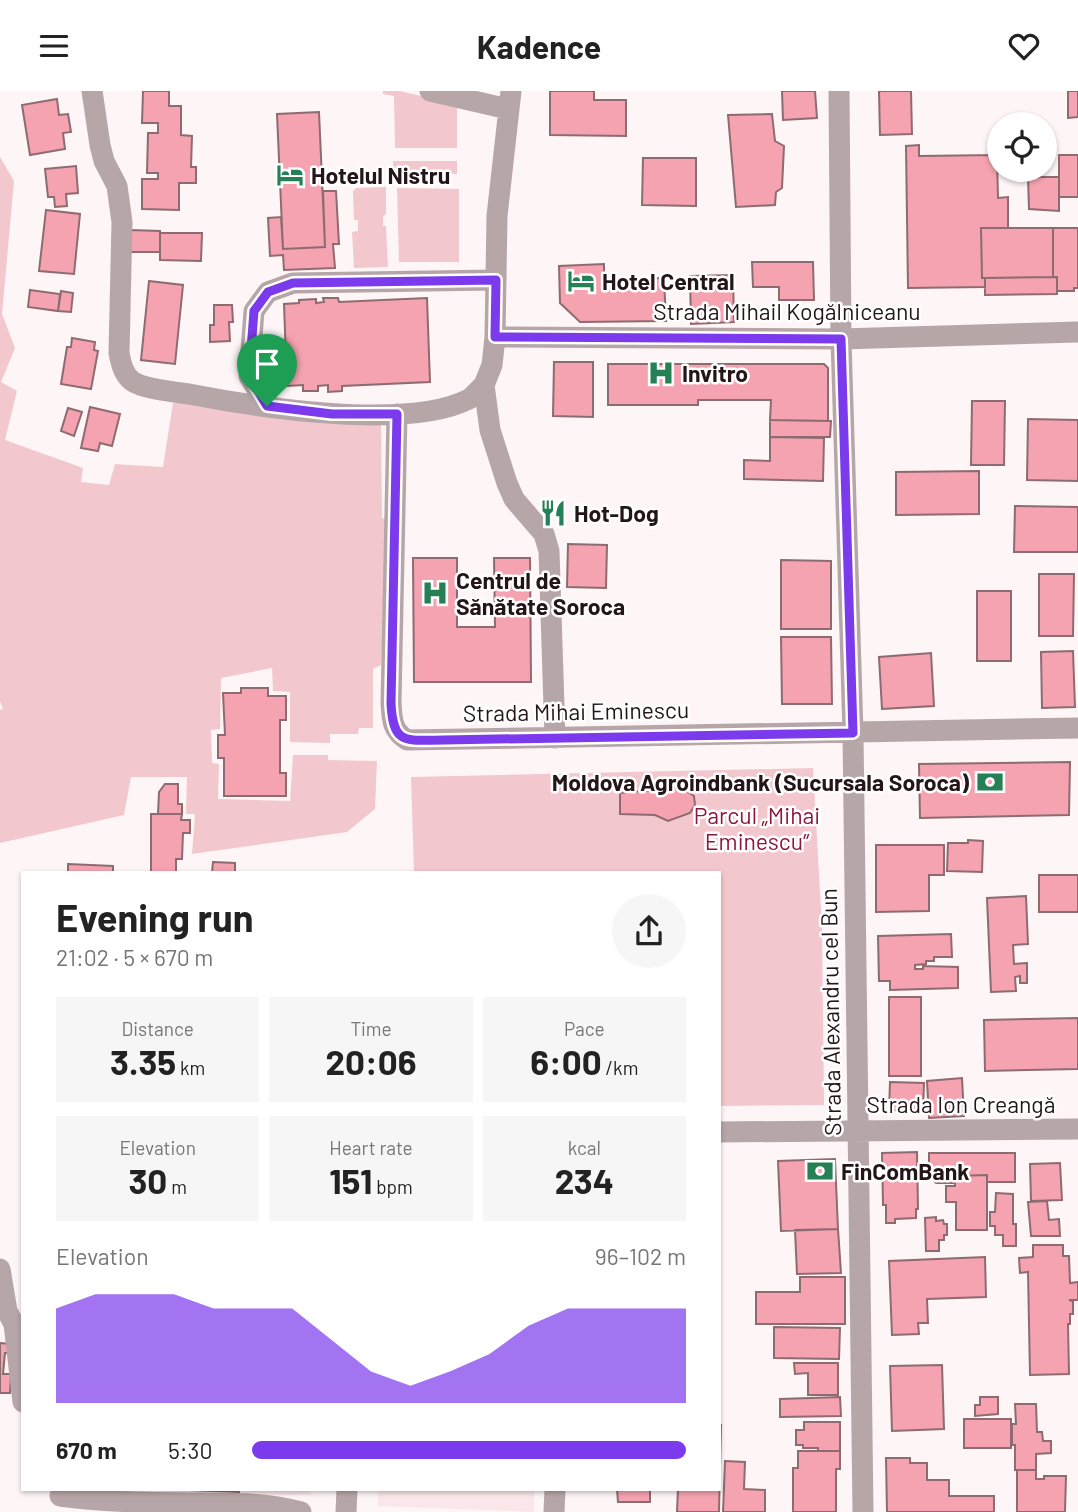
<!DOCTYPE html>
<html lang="en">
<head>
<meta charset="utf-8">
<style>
  body { margin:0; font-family:Barlow,sans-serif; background:#f6f6f6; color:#222; height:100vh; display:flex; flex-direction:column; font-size:26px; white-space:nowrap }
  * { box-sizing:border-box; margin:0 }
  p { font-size:23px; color:#767676 }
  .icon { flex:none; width:38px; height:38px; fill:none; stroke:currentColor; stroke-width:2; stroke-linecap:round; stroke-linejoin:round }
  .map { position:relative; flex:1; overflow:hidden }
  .drawer { position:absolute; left:21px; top:780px; width:700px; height:620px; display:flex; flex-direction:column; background:#fff; border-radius:0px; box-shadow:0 2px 5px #0004 }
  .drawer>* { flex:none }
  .buttons { position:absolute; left:987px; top:21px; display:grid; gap:14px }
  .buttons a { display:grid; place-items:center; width:70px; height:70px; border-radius:50%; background:#fff; box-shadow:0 2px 5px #0004; font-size:35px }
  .pin { position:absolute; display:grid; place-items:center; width:60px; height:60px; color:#fff; margin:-72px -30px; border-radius:50% 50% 50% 0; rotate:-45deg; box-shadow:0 0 7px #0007 }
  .pin .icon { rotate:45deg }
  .round { display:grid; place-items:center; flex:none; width:74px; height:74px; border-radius:37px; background:#f6f6f6 }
  .overview { display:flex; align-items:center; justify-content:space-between; height:119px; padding:0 35px }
  h1 { font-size:38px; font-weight:700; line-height:52px }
  .metrics { display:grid; grid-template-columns:repeat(3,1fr); gap:10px; height:119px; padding:7px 35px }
  .metrics div { display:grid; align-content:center; border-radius:0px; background:#f6f6f6; text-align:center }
  .metrics b { font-size:35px; font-weight:700 }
  .metrics small { font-size:19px; font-weight:400 }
  .metrics p { font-size:19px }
  .chart { height:196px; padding:14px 35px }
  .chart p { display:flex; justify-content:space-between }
  .chart svg { width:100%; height:126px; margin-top:7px; fill:#7c3aed; opacity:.7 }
  ul { padding:0 35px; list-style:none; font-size:23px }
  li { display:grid; grid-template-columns:112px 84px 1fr; align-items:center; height:52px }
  li i { height:18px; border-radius:9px; background:#7c3aed }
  header { display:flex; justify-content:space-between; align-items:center; height:91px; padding:0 35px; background:#fff; font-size:32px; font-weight:700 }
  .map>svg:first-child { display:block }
  .built { fill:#fbe7e9 }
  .green { fill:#f2c8ce }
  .building { fill:#f5a3b0; stroke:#8e6b70; stroke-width:2 }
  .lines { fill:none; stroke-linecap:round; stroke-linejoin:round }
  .minor { stroke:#b7a6a8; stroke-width:21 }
  .route-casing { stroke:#fff; stroke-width:14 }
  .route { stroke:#7c3aed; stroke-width:9 }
  .labels { text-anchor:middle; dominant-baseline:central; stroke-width:5; stroke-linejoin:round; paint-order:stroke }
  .poi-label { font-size:23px; font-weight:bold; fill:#231518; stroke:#fff; text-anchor:start }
  .street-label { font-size:23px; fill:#231518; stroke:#fff }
  .park-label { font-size:23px; fill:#8d163d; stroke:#fff }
</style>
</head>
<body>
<header><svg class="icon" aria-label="menu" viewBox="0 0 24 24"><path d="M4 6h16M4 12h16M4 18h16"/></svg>Kadence<svg class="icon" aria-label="heart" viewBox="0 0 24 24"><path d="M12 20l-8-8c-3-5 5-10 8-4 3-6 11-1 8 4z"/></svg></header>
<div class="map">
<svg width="1078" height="1421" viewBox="0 0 1078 1421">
  <rect width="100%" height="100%" fill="#fdf5f6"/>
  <!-- built -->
  <path class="built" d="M84,1398H311V1404L149,1405Z
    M378,1398H534V1421L378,1415Z"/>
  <!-- green -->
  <path class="green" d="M383,0H399L457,13V57H395L394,5L383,3Z
    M0,66L14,90L2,223L15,257L1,291L17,300L5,349L83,377L81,391L109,394L115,373L163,376L173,312H202L310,331L381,334L382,427L388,428L381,574L373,578V637H359L358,643H330V652L290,651V601L273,600L272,577L221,587L220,638L211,639L212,672L219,673L218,708L290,710L293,664H328V669L377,670L375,718L347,741L192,763L195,723H186L187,686H131L124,724L0,752V619L3,618L0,610Z
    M393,70H457V83H393Z
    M386,96V123L383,126V135H386L388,176L354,177L352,141L358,140V129H354L353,100L356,97Z
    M397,97L459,98V171H399Z
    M813,677L822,836L824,1014L719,1015V782H414L411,686Z"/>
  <!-- building -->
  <path class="building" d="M143,0H169V15H181V44L192,45L191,76H196V92H179V119L142,118V88H158V82H147L148,42H158V32H142Z
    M550,0H594V9H626V45L550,44Z
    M782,0H815L817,27L783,29Z
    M879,0H911L912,43L880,44Z
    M1068,0H1078V26L1068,27Z
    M57,8L59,24L68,23L71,41L63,42L65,58L30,64L22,14Z
    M319,21L325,156L283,158L277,23Z
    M772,23L775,50L784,55L782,97L776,101L775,114L736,116L728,24Z
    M919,54V65L997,64L998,107L1008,106V137H981L982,187H985V196L908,197L906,55Z
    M1059,64H1078V106H1059Z
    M643,67H696V115L642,114Z
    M76,75L78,102L66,103L67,115L55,116L54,106H48L45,78Z
    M1028,86H1059V120L1029,118Z
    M323,100H336L339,153H333L335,177L284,179L283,164L270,165L268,127L281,126L283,158L325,156Z
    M46,119L80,123L74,183L39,180Z
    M981,137H1053V186L982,187Z
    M1053,137H1078V197H1074V200H1057V186H1053Z
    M130,139L160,140V161H129Z
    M160,142H202L201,170L160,169Z
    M752,171H813L814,209H779V196H753Z
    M604,173V189L664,187L666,230L580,231L560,212L559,175Z
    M733,184L734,231L691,233L690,185Z
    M1057,186V203L985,204V187Z
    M149,190L183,194L175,273L141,269Z
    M30,199L60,203L58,220L28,216Z
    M61,200L73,202L71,221L58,220Z
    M323,207H338L339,211L427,207L430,291L342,295V300L328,301V294L318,295V300H303V294L287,295L284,213L299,212V209L316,208V212L324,211Z
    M214,214H232L233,231H229L230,250L210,251V234H214Z
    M72,247L95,251L94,259L98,260L91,298L61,293L67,256H71Z
    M554,271H593V326L553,325Z
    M608,273H824L828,277V330L770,329L771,309H698V314H608Z
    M972,310H1005L1004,374H971Z
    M90,316L120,323L112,355L100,352L98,360L81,357Z
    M68,317L82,321L74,345L61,340Z
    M1028,328L1078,329V390L1027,389Z
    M770,329L831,330L830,346H770Z
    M770,346L824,347L823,390L744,388V369L770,370Z
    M979,380V423L896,424V381Z
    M1015,415L1078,416V461H1014Z
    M568,453L607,454L606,497L567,496Z
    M413,467H457V536H495L494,467H530L531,591H414Z
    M781,469L831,470V538H781Z
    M1039,483H1074L1073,545H1039Z
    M977,500H1011V570H977Z
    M781,546H831L832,613H782Z
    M1073,560L1075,616L1042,617L1041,561Z
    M931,562L934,615L882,618L879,566Z
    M241,597H268V605H286V629H280V682H286V705H224V667H218V644H225L223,602H241Z
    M1070,671L1069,724L920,727L919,673Z
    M165,693H178V713H182V723H158L159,701Z
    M664,694L685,699L694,705L695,714L690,722L668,730L655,724L620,723V702L654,699Z
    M151,723H182L181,729H190V742H183L182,768H176V782H151Z
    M968,749L983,750L982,781L947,780L948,752H968Z
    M876,754H944V784H929V820L876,821Z
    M213,771L235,772V782H212Z
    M68,773L113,775V782H68Z
    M1039,784H1078V821H1039Z
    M1026,805L1028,853L1013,854L1014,873L1027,872V892H1020V885L1015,886L1016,900L991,901L987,807Z
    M951,843L952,866H934V870H926V873L915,874V878H923V875L958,876V897L890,899V890H879L878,845Z
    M889,906H921V985H889Z
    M1078,927V978L985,980L984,929Z
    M962,987L964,1025L929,1027L927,990Z
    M890,991L924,992L923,1020L889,1019Z
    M917,1061L918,1118H916V1127L895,1128V1132H886V1114H883L882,1062Z
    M929,1062H1015V1091H987V1084L955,1085V1092H936L929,1084Z
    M835,1068L838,1138L781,1140L778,1070Z
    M1060,1072L1062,1109L1031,1110L1030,1073Z
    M987,1084V1139H956V1111H946V1095H955V1085Z
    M996,1102L1013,1103V1133H1016V1155H1003V1144H995V1135H990V1121H995Z
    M1047,1110L1049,1129L1059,1128L1060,1145H1031L1028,1111Z
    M936,1126V1130L943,1129L944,1133H947V1144H944V1149H939V1160H926L925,1127Z
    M838,1138L841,1182L797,1183L795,1139Z
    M1033,1154H1063V1165H1069L1070,1192L1078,1191V1209H1069L1073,1210V1223H1070V1233H1068L1069,1283L1030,1284L1028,1181L1020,1182L1019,1167L1033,1166Z
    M985,1166L986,1206L927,1208L928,1232H918L919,1243L892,1244L889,1170Z
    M800,1186H845V1233H756V1201H800Z
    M774,1236L840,1237L839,1268L774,1267Z
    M0,1252L10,1253V1262H5L3,1283H11L10,1302H0Z
    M794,1272H838V1304H808V1282L795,1283Z
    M942,1274L944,1338L892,1340L890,1275Z
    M840,1306L841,1325L780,1326V1308Z
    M980,1306H998V1323L975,1325V1314H980Z
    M1015,1313H1036L1037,1341H1042L1043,1350H1051V1362L1036,1363V1379H1015V1354H1012V1333H1016Z
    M964,1328H1011V1357H964Z
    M804,1331H840V1360H818V1357H803V1354H796V1339H804Z
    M719,1334H721L719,1421H677L678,1398H719Z
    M798,1360H840V1378H836V1421H793V1377H798Z
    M886,1367H910V1372H927V1389H949V1405H994V1421H887Z
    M725,1370L745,1371L744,1398L765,1399V1421H723Z
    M1017,1379H1036V1388H1044V1385H1066L1065,1421H1017Z
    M162,1398H239V1401Z
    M617,1398H650V1411H618Z"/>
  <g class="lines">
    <!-- minor -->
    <path class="minor" d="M92,0L100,54L104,70L117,95L122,131L119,262C121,272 123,283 132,290C143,298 174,301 189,303C256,316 407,340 469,308C474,305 479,298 484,294
      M430,0L508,18
      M511,0L497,125L495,246L492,274L484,294L490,339L507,392L514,408L544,443L549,460L555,647
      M839,0L841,248L853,642L863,1421
      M495,246L841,248L1078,241
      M267,315L249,285L254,220L268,201L293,192L496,189
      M397,323L391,612C392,629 392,639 407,649L1078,637
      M719,1041L1078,1038
      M0,1178L7,1220L14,1233L23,1311
      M60,1405C103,1411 146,1412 189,1412C227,1412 264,1411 301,1421
      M346,1421L347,1398
      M554,1421L555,1398"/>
  </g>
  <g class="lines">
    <!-- route casing -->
    <g class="route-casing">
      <path id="route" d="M496,189L495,246L841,248L853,642L444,649C407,649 393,656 391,612L397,323H332L267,315L249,285L254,220L268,201L293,192Z"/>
    </g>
    <!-- route -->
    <use href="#route" class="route"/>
  </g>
  <!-- icons -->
  <defs>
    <g id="hotel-bare" transform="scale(2.1)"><path d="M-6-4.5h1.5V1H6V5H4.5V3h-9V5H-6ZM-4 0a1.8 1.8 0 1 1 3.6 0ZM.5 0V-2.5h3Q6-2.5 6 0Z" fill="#268056" stroke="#fff" stroke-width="2.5" paint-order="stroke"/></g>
    <g id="hospital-bare" transform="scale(2.1)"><path d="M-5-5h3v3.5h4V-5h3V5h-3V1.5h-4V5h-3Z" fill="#268056" stroke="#fff" stroke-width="2.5" paint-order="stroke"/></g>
    <g id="restaurant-bare" transform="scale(2.1)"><path d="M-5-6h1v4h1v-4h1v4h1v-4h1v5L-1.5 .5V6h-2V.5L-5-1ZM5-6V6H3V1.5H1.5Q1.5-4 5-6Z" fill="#268056" stroke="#fff" stroke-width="2.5" paint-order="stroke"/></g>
    <g id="bank-bare" transform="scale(2.1)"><path d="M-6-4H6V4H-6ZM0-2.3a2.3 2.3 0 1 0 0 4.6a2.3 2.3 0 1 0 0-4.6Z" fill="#268056" stroke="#fff" stroke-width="2.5" paint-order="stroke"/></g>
  </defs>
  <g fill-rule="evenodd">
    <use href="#hotel-bare" x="290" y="84"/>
    <use href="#hotel-bare" x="581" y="190"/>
    <use href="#hospital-bare" x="661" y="282"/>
    <use href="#restaurant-bare" x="553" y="422"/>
    <use href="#hospital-bare" x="435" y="502"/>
    <use href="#bank-bare" x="990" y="691"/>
    <use href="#bank-bare" x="820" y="1080"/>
  </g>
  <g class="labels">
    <!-- poi labels -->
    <g class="poi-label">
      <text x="311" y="84">Hotelul Nistru</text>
      <text x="602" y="190">Hotel Central</text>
      <text x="682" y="282">Invitro</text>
      <text x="574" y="422">Hot-Dog</text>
      <text x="456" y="489">Centrul de<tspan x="456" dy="26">Sănătate Soroca</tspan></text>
      <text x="969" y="691" text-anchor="end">Moldova Agroindbank (Sucursala Soroca)</text>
      <text x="841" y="1080">FinComBank</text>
    </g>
    <!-- street labels -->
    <g class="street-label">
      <text x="787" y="220">Strada Mihail Kogălniceanu</text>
      <text transform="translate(576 620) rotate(-1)">Strada Mihai Eminescu</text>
      <text transform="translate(830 921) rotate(-91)">Strada Alexandru cel Bun</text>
      <text x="961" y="1013">Strada Ion Creangă</text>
    </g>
    <!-- park labels -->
    <g class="park-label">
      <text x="757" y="724">Parcul „Mihai<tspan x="757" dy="26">Eminescu”</tspan></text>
    </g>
  </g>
</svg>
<div class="buttons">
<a><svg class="icon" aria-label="locate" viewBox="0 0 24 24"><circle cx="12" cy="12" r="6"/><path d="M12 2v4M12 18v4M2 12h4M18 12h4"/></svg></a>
</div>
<div class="pin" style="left:267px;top:315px;background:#1e9e55"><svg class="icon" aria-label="arrive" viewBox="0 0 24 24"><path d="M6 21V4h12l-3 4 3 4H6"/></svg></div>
<section class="drawer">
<div class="overview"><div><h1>Evening run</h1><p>21:02 · 5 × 670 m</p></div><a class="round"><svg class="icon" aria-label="share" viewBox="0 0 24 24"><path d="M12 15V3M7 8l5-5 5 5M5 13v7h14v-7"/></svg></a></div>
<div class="metrics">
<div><p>Distance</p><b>3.35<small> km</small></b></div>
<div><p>Time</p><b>20:06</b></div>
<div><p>Pace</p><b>6:00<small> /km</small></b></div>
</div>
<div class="metrics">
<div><p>Elevation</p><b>30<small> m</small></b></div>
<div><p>Heart rate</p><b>151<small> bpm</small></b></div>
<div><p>kcal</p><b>234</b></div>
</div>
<div class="chart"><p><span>Elevation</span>96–102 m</p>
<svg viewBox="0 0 160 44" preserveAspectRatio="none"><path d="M0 44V11L10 6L20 6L30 6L40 11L50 11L60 11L70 22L80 33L90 38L100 33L110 27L120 17L130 11L140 11L150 11L160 11V44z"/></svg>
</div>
<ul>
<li><b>670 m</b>5:30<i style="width:100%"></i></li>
</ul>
</section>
</div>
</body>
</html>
